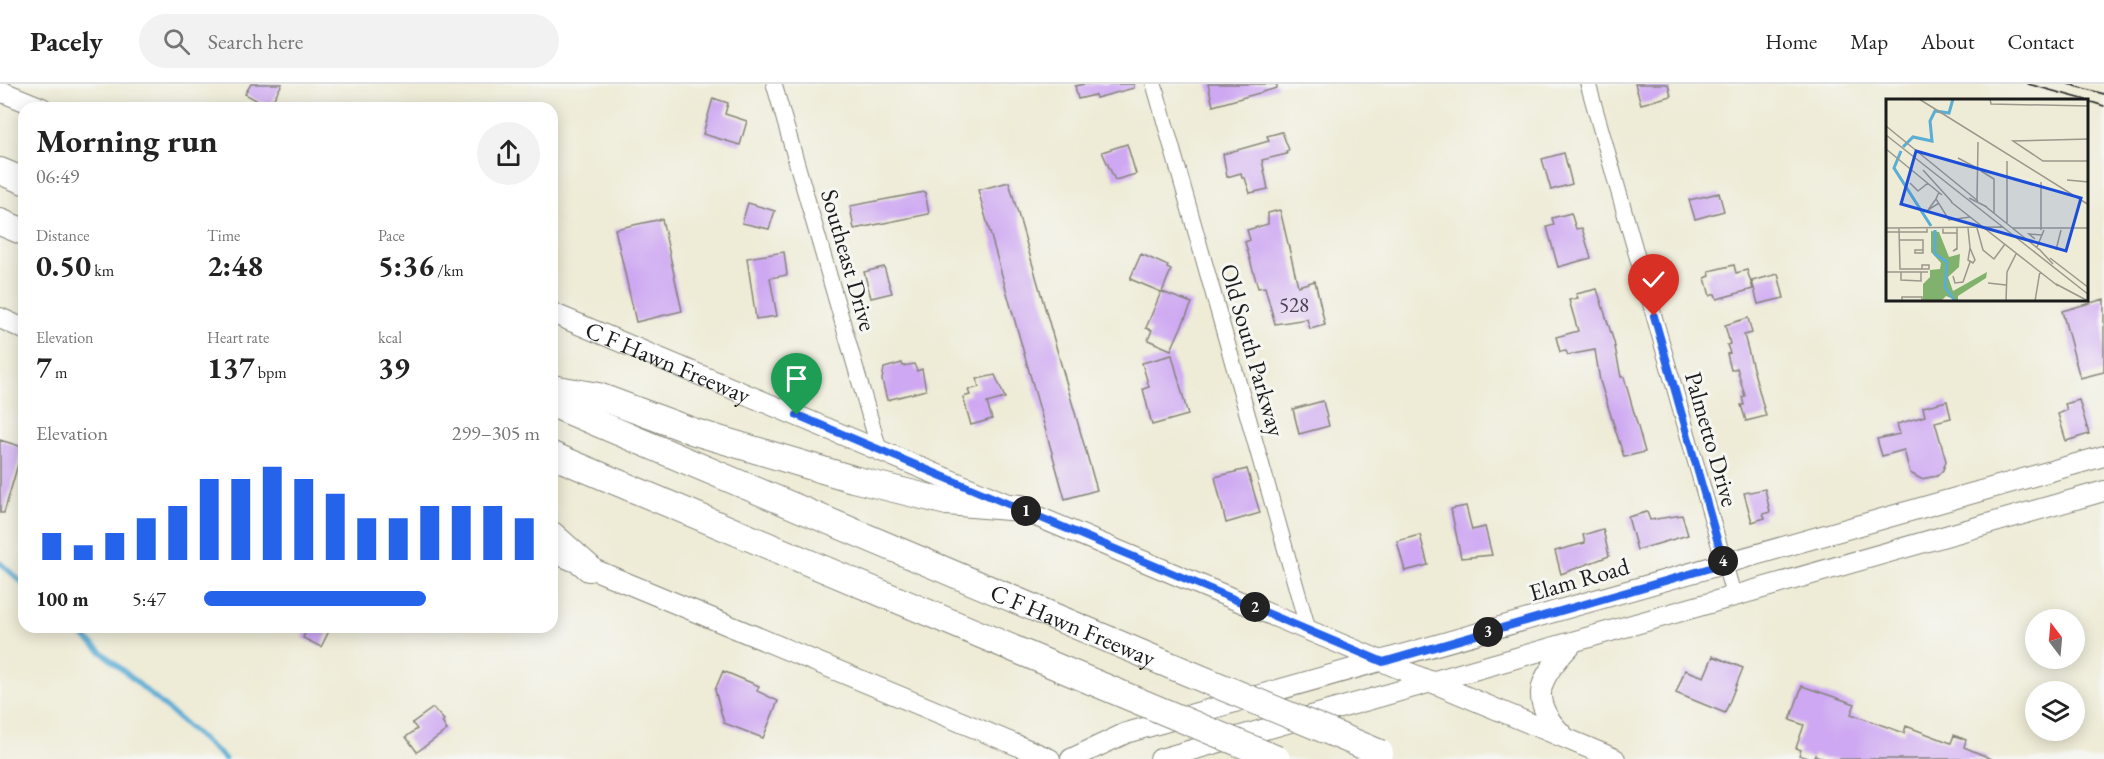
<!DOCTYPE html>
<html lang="en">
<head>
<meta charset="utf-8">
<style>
  body { margin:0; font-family:"EB Garamond",serif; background:#f2f2f2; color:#222; height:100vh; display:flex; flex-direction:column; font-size:22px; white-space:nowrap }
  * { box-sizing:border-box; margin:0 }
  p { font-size:20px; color:#767676 }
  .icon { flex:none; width:33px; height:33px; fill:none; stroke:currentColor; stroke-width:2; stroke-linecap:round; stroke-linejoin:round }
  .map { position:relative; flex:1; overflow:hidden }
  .side { position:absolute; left:18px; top:18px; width:540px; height:531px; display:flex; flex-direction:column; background:#fff; border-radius:18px; box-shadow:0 3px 15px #0003 }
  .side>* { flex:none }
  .needle { width:39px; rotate:344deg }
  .buttons { position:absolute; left:2025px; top:525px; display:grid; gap:12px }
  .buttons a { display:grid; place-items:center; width:60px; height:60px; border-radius:50%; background:#fff; box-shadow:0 3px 15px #0003; font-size:30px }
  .pin { position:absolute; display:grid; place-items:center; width:51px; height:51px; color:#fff; margin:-62px -26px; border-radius:50% 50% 50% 0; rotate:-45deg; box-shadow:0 0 6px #0007 }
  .pin .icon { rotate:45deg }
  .km { position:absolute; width:30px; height:30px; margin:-15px; border-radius:50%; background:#222; color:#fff; font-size:16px; line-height:30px; text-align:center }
  .round { display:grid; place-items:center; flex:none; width:63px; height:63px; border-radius:32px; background:#f2f2f2 }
  .overview { display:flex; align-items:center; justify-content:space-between; height:102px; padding:0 18px }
  h1 { font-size:33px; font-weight:700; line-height:45px }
  .stats { display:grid; grid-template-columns:repeat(3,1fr); gap:9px; height:102px; padding:6px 18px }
  .stats div { display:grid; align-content:center }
  .stats b { font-size:30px; font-weight:700 }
  .stats small { font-size:16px; font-weight:400 }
  .stats p { font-size:16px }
  .chart { height:168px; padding:12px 18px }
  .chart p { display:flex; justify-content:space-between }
  .chart svg { width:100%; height:108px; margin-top:6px; stroke:#2563eb; stroke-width:6 }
  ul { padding:0 18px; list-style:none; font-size:20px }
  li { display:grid; grid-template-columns:96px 72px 1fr; align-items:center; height:45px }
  li i { height:15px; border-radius:8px; background:#2563eb }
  header { display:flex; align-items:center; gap:36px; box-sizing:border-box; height:84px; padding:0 30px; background:#fff; border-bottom:2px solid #e0e0e0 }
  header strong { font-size:28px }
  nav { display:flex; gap:33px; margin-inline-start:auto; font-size:21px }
  .search { width:420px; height:54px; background:#f2f2f2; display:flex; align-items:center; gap:15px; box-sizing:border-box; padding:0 21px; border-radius:33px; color:#767676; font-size:22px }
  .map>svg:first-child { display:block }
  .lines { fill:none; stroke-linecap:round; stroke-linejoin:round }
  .stream { stroke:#5aadd5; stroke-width:5 }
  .building { fill:#cea8f2 }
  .street-casing { stroke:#858479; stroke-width:17 }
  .secondary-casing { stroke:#858479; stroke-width:22 }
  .highway-casing { stroke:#858479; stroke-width:28 }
  .street { stroke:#fff; stroke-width:15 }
  .secondary { stroke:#fff; stroke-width:20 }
  .highway { stroke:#fff; stroke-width:26 }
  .tram { stroke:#1c1c1c; stroke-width:1.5 }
  .highway-bridge-casing { stroke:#858479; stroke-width:28; stroke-linecap:butt }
  .highway-bridge { stroke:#fff; stroke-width:26 }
  .route-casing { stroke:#fff; stroke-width:12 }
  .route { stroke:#2563eb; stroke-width:8 }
  .labels { text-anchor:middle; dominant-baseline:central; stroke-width:6; stroke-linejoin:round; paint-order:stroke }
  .number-label { font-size:21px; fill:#483f52 }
  .street-label { font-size:24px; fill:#1c1c1c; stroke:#f6f6f2 }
  .inset-river { fill:none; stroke:#5aadd5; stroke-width:3 }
  .inset-road { fill:none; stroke:#9a988c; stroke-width:1.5 }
  .view { fill:#1d4ed8; fill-opacity:0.15; stroke:#1d4ed8; stroke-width:3 }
  .inset-edge { fill:none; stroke:#1c1c1c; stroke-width:3 }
</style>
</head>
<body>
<header>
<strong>Pacely</strong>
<div class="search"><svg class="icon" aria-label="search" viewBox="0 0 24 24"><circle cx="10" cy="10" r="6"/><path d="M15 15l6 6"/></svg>Search here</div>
<nav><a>Home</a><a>Map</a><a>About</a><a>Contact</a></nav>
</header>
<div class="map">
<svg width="2104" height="675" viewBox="0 0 2104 675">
  <rect width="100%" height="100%" fill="#f6f6f2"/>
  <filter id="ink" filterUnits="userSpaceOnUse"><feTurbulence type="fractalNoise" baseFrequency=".0167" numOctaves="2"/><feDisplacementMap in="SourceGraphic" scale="12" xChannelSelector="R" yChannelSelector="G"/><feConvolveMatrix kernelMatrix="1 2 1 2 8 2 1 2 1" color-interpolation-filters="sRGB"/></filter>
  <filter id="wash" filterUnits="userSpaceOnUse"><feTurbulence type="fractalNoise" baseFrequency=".008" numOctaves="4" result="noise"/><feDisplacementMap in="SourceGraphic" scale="24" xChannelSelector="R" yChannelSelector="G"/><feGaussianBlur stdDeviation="1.35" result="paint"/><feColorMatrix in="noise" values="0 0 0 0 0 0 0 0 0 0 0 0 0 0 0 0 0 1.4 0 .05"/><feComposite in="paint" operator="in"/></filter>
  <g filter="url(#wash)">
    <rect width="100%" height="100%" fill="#eeebd6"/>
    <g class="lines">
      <!-- stream -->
      <path class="stream" d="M0,479L24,500
        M73,543L225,675"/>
    </g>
    <g id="blocks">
      <!-- building -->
      <path class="building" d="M251,0H282L269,23L245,10Z
        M1084,0H1134V4L1096,14L1095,11L1078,15L1075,2Z
        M1208,0H1277V4L1213,22Z
        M1635,0H1668L1671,12L1641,20Z
        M713,14L728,19L725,30L747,37L740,61L703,50Z
        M1282,48L1289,66L1286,67L1287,70L1262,76L1268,105L1250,109L1245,94H1242L1241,89L1227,93L1223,70L1269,57L1267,52Z
        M1127,60L1136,90L1115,96L1102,68Z
        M1564,69L1572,100L1551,106L1542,75Z
        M1009,98L1097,406L1065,415L978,106Z
        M925,108L929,130L854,145L850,122Z
        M1719,109L1724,127L1695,135L1689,116Z
        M748,119L775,127L769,145L742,139Z
        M1280,126L1298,202L1315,197L1325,241L1310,245L1307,235L1275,240L1265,203L1258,204L1245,158L1250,156L1247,146L1268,140V129Z
        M1571,129L1576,145L1582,144L1591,174L1558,183L1547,143L1554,141L1552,134Z
        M662,135L682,227L636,238L615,145Z
        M784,168L787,191L770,194L777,232L756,235L747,174Z
        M1141,170L1168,182L1167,184L1171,186L1162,208L1192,219L1171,266L1148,256L1152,246L1146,244L1161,208L1130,195Z
        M1734,181L1736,189L1747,186L1753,205L1717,215L1715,210L1710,212L1705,194L1710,192L1709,187Z
        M884,183L892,209L871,214L864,188Z
        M1778,190L1784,214L1758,220L1752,197Z
        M1597,205L1614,258L1621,293H1624L1645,368L1624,373L1600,297L1595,266L1568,271L1566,267L1560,268L1556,253L1578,247L1569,216L1578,214L1576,210Z
        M2104,215V288L2080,294L2062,227Z
        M1748,234L1752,249L1744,251L1766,332L1746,337L1741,321H1744L1742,313L1745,312L1737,284L1731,286L1727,270L1730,269L1727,261L1730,260L1725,241Z
        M1172,271L1188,331L1152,341L1143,305L1149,303L1142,279Z
        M902,279L903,282L914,280L917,287L922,285L926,306L887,316L882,296L884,284Z
        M995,291L1005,314L987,319L992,335L971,341L963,313L970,311L968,306L979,303L977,295Z
        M2079,316L2089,350L2066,357L2058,330L2067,326L2065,320Z
        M1323,317L1329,342L1299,350L1293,325Z
        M1947,317L1951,334L1935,338L1946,377L1943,386L1937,392L1921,395L1910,389L1904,366L1882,372L1877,355L1900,350L1897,340L1925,332L1923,323Z
        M0,356L23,363L4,429H0Z
        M1247,385L1260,429L1226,439L1215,393Z
        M1765,405L1770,428L1763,430L1765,434L1752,438L1744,409Z
        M1466,422L1472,446L1485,443L1492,471L1461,474L1451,425Z
        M1647,428L1650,436L1682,431L1688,451L1637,466L1628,433Z
        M1603,445L1609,472L1561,490L1555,467L1585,459L1583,451Z
        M1420,451L1428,481L1405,487L1397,457Z
        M308,543H331L321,563L303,554Z
        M1713,572L1743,584L1725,629L1676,609L1685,586L1704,593Z
        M723,587L759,602L757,607L778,617L763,654L724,639L715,606Z
        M1802,602L1855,620L1851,630L1904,649L1906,642L1951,659L1954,651L1966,656L1964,663L1992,675H1825L1815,671L1811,675L1799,671L1801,666L1796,664L1804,641L1790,636Z
        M433,624L444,636L442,638L447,646L417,668L406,653L417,645L412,639Z"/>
    </g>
  </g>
  <g filter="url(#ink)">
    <use href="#blocks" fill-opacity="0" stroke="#858479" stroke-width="1.5"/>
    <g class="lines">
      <!-- street casing -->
      <g class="street-casing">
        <path id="street" d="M774,0L879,365
          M1154,0L1308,545
          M1588,0L1734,513"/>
      </g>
      <!-- secondary casing -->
      <g class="secondary-casing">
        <g id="secondary">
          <path d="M0,7L42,24"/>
          <path id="s1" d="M552,229L1615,675"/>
          <path d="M0,234L24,245"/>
          <path d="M552,468L1050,675"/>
          <path d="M1563,651C1526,615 1540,593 1571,561"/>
          <path d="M1071,675L1126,649L2104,372"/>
          <path d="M1160,675L2104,407"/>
        </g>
      </g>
      <!-- highway casing -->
      <g class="highway-casing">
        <g id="highway">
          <path d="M0,87L24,97"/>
          <path d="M0,138L24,148"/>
          <path d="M552,304L598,312L695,348L853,395L947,418L1021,424"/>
          <path id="s2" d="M552,320L1162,578"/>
          <path d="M552,371L1093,598"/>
          <path d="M552,451L589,484"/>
        </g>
      </g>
      <!-- street -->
      <use href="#street" class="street"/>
      <!-- secondary -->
      <use href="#secondary" class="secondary"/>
      <!-- highway -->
      <use href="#highway" class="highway"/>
      <!-- tram -->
      <path class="tram" d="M2028,0L2086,16
        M2068,0L2104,10
        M2088,17L2104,22"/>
      <!-- highway-bridge casing -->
      <g class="highway-bridge-casing">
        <path id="highway-bridge" d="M1162,578L1380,669
          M1093,598L1277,675"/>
      </g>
      <!-- highway-bridge -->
      <use href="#highway-bridge" class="highway-bridge"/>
    </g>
  </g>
  <g class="lines" filter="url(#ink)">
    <!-- route casing -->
    <g class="route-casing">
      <path id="route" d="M797,331L1383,578L1724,480L1654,232"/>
    </g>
    <!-- route -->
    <use href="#route" class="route"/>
  </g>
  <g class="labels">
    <!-- number labels -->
    <g class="number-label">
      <text x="1294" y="220">528</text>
    </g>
    <!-- street labels -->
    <g class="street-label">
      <text transform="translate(849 176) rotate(74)">Southeast Drive</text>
      <text transform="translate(1253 266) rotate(74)">Old South Parkway</text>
      <text stroke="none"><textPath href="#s1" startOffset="126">C F Hawn Freeway</textPath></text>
      <text transform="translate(1712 355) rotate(74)">Palmetto Drive</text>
      <text transform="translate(1579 495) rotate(-16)">Elam Road</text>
      <text stroke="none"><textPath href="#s2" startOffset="566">C F Hawn Freeway</textPath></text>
    </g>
  </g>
  <!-- overview -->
  <g transform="translate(1886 15)">
    <rect width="202" height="202" fill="#eeebd6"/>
    <path d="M45,132L53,133L63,158L74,155L73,168L62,178L67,192L101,173L100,179L72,197V202L60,197L55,202H37V185L44,178V171L54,170L55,164L45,153Z" fill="#80b26d"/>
    <path class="inset-river" d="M17,48L27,38L46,42L44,22L49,12L63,14L67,0M15,52L8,69L45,127M49,131V155L61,163L59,188L69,202"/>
    <path class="inset-road" d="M33,0L203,106M104,0L105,5L203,7M0,27L92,102M0,36L203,196M203,40L127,42L157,62H203M0,50L56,96M72,59L91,69M37,71L66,103M95,72L108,80V114M181,81L203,83M24,84L32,92L42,84M53,93L50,100L63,121L84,118M83,99L101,108M50,100L42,111L53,104M91,101L92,43M65,103L172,187M99,107L155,152M121,124V62M0,129L117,128M13,129L14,170H43V166H36V170M57,129V134H71M82,129L84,149M91,129L97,151L108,160L119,145M126,129H203M155,131V83M0,133H41V129M149,140L143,135L156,136M13,141H37V154H29V151H37M151,148L158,131M71,149L67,152L71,150V129M84,149L89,161L87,164L82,161ZM153,150L167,165M170,151L175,131M164,159L203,189M0,173H42M15,173V181L35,182V173M67,177L69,184L77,183L84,163M102,184L120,186M170,185L202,202M16,202V198H36V202M120,202L121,173L130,155M149,202L154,172"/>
    <path class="view" d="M30,52L195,99L180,152L15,105Z"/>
    <rect width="202" height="202" class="inset-edge"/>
  </g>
</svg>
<div class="buttons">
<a><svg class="needle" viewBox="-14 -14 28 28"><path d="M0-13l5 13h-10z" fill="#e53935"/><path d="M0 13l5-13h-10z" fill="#767676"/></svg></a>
<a><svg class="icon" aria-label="layers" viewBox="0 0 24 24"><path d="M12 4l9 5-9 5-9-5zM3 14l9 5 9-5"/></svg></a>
</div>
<div class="pin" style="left:797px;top:331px;background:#1e9e55"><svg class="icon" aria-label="arrive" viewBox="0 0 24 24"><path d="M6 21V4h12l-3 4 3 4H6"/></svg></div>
<div class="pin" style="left:1654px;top:232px;background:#d93025"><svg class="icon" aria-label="check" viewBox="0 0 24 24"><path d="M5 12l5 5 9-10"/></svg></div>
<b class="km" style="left:1026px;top:427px">1</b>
<b class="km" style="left:1255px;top:523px">2</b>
<b class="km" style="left:1488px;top:548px">3</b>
<b class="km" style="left:1723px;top:477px">4</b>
<section class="side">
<div class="overview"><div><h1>Morning run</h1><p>06:49</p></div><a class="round"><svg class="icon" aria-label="share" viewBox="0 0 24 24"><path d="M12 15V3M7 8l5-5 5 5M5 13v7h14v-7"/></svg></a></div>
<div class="stats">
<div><p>Distance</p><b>0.50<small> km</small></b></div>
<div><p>Time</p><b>2:48</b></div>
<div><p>Pace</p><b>5:36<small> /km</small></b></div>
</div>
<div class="stats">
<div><p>Elevation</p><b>7<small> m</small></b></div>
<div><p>Heart rate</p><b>137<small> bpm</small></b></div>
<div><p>kcal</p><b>39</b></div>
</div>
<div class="chart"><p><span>Elevation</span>299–305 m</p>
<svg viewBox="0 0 160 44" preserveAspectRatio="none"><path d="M5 44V33M15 44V38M25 44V33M35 44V27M45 44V22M55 44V11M65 44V11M75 44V6M85 44V11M95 44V17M105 44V27M115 44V27M125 44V22M135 44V22M145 44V22M155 44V27"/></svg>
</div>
<ul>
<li><b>100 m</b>5:47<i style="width:66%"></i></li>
</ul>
</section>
</div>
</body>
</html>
